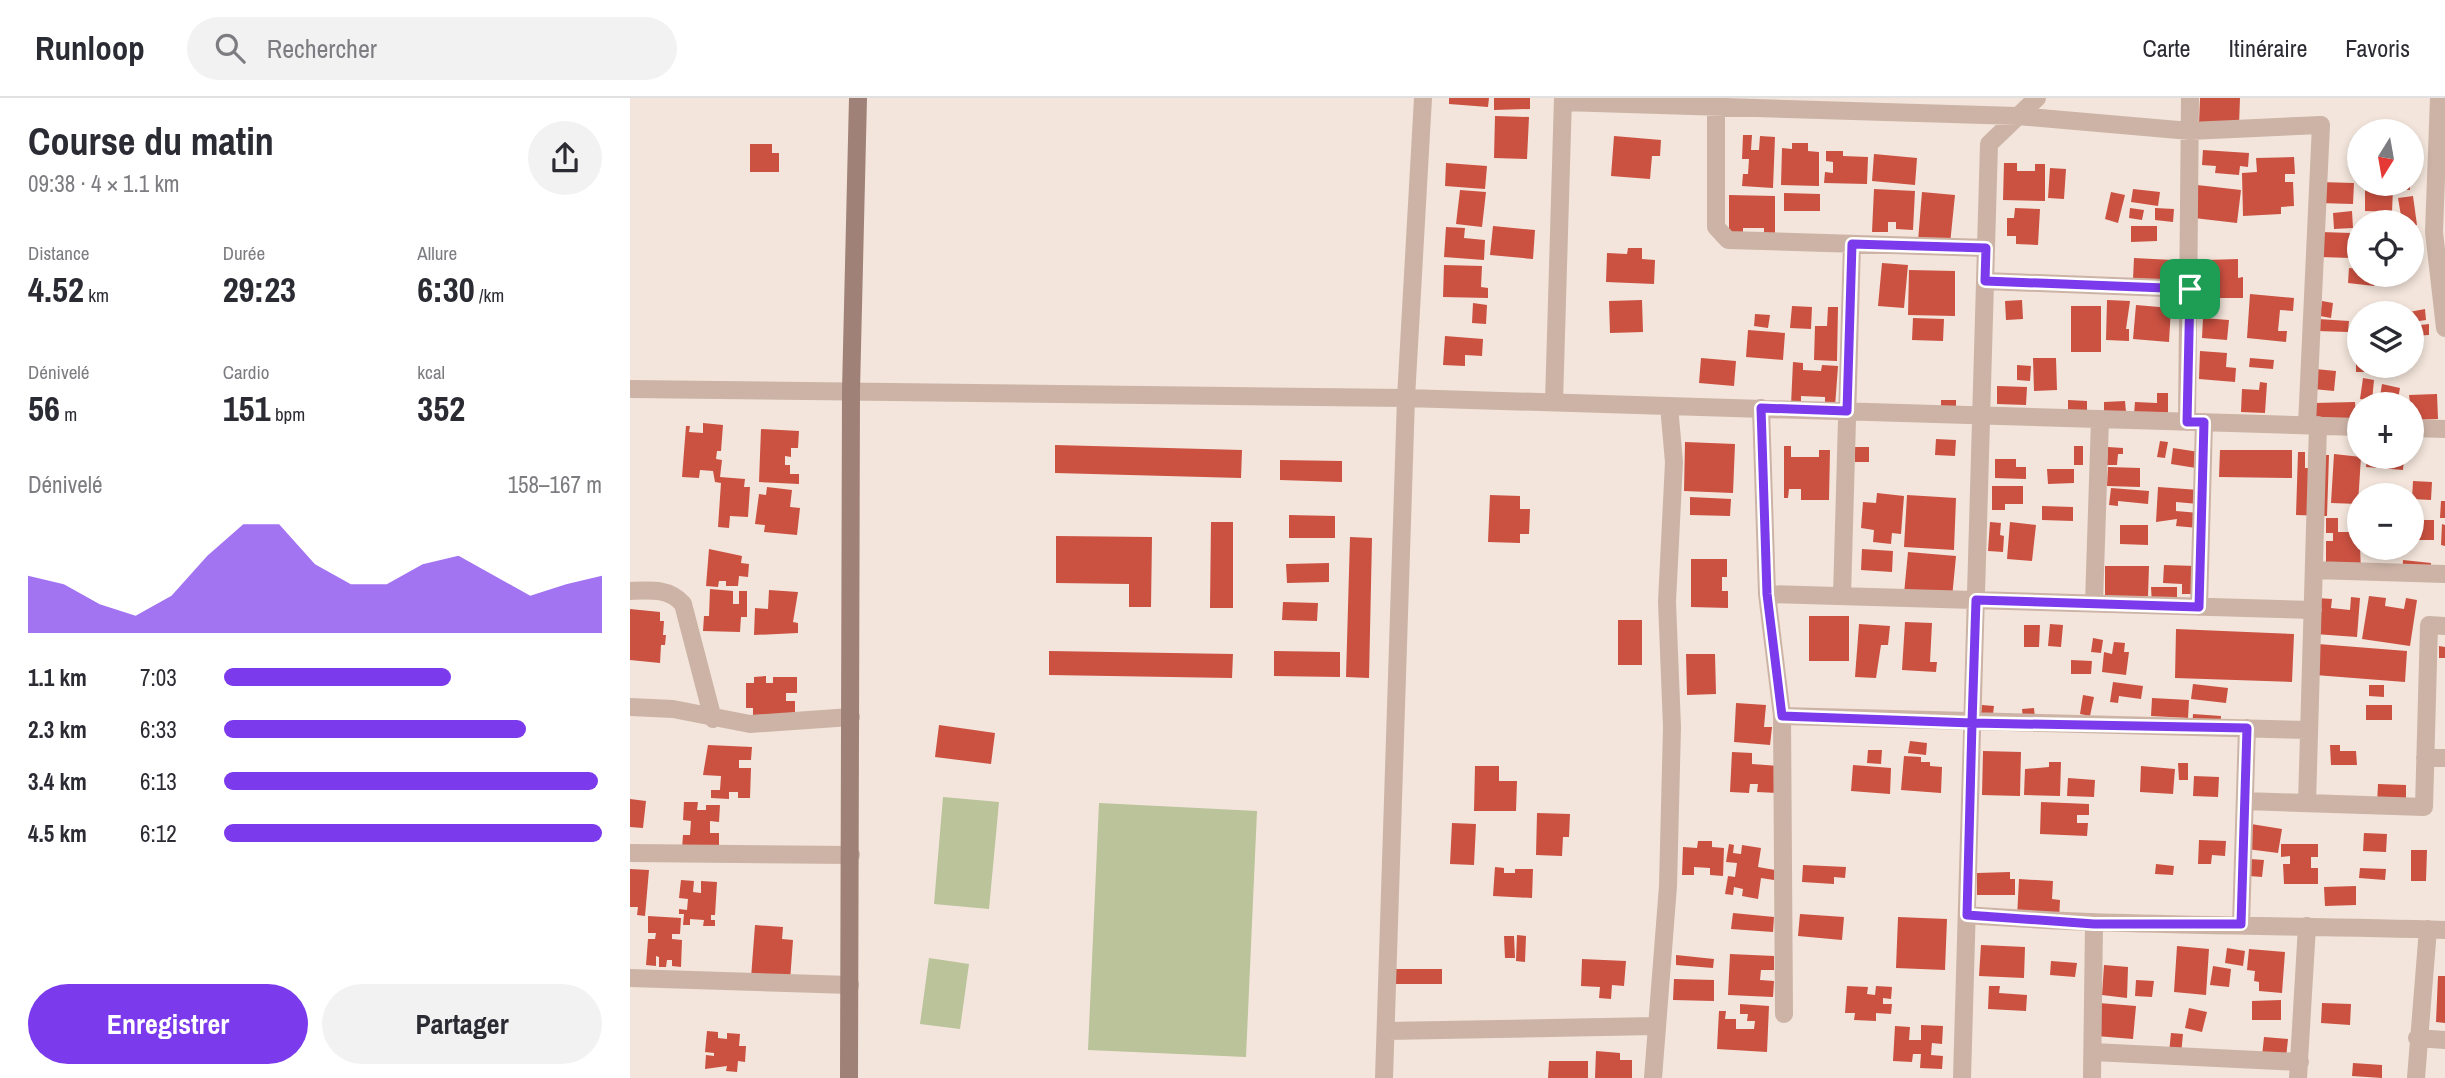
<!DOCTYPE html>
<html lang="fr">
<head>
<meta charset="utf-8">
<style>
  body { margin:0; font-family:"Archivo Narrow",sans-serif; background:#f2f2f3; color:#2b2b33; height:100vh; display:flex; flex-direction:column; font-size:26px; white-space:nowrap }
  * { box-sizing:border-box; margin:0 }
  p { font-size:23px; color:#7c7c81 }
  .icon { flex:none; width:38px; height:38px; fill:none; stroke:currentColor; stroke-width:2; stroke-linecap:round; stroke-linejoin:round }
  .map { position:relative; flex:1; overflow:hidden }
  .side { display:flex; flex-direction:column; background:#fff; width:630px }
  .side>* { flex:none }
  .needle { width:46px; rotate:191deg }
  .buttons { position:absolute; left:1717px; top:21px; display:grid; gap:14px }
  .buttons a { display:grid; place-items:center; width:77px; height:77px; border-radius:50%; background:#fff; box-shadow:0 4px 10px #0003; font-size:35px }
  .pin { position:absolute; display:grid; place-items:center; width:60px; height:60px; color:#fff; margin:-30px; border-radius:14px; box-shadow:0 4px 10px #0006 }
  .round { display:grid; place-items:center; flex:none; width:74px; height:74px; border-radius:37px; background:#f2f2f3 }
  .head { display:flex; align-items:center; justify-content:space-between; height:119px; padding:0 28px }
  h1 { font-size:38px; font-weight:800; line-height:52px }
  .metrics { display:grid; grid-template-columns:repeat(3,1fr); gap:10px; height:119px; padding:7px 28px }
  .metrics div { display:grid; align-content:center }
  .metrics b { font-size:35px; font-weight:800 }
  .metrics small { font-size:19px; font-weight:400 }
  .metrics p { font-size:19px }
  .chart { height:196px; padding:14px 28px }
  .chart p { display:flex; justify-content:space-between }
  .chart svg { width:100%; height:126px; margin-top:7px; fill:#7c3aed; opacity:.7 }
  .button { display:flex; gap:14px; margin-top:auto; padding:14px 28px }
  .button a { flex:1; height:80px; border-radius:42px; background:#7c3aed; color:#fff; font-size:28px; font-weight:800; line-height:80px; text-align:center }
  .button a+a { background:#f2f2f3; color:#2b2b33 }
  ul { padding:0 28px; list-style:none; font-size:23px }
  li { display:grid; grid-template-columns:112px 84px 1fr; align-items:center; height:52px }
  li i { height:18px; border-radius:9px; background:#7c3aed }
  header { display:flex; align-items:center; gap:42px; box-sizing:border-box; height:98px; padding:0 35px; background:#fff; border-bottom:2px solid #e1e1e2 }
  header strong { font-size:33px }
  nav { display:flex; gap:38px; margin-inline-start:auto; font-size:24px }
  .search { width:490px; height:63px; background:#f2f2f3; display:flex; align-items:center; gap:18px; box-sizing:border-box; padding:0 24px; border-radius:38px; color:#7c7c81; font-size:26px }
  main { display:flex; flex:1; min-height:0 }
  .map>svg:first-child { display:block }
  .green { fill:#bac39a }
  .building { fill:#cb5141 }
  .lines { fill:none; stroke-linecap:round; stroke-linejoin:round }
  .street { stroke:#ccb3a6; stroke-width:18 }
  .secondary { stroke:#9f8177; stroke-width:18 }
  .route-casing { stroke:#fff; stroke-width:14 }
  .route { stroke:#7c3aed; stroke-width:9 }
</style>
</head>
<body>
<header>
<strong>Runloop</strong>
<div class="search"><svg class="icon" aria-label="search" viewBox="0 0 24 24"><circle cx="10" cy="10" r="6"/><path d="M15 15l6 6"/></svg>Rechercher</div>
<nav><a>Carte</a><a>Itinéraire</a><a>Favoris</a></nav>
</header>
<main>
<section class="side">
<div class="head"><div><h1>Course du matin</h1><p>09:38 · 4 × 1.1 km</p></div><a class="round"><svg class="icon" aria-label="share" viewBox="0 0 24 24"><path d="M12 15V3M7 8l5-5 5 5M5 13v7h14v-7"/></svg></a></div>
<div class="metrics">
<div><p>Distance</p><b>4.52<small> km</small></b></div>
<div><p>Durée</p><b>29:23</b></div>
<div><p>Allure</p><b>6:30<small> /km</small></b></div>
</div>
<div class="metrics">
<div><p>Dénivelé</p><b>56<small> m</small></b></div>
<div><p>Cardio</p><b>151<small> bpm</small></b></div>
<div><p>kcal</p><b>352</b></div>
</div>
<div class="chart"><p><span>Dénivelé</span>158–167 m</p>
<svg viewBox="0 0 160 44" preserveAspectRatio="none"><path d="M0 44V24L10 27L20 34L30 38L40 31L50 17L60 6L70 6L80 20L90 27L100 27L110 20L120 17L130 24L140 31L150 27L160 24V44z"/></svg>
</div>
<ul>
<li><b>1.1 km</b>7:03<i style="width:60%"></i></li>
<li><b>2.3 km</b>6:33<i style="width:80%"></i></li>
<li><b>3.4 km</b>6:13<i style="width:99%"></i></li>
<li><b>4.5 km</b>6:12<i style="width:100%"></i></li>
</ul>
<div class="button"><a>Enregistrer</a><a>Partager</a></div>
</section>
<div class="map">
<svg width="1815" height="980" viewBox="0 0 1815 980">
  <rect width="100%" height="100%" fill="#f3e5db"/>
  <!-- green -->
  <path class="green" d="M313,699L369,704L359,811L304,806Z
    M469,705L627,713L616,959L458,952Z
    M299,860L339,866L330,931L290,926Z"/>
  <!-- building -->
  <path class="building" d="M819,0H859L858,9L819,6Z
    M864,0H900V11L864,12Z
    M1570,0H1610L1609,27L1569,26Z
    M865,18L899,19L897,61L864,60Z
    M1113,37H1122L1121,52H1129L1130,38L1145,39L1143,90L1112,88L1113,76H1118L1119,61H1112Z
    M984,38L1031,42L1030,58H1022L1020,81L981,78Z
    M1162,45H1178V53L1189,54V88L1151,87L1152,50L1162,51Z
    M120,46H142V55H149V74H120Z
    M1573,52L1619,55L1618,69L1610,68L1609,77L1585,75L1586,68L1572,67Z
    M1196,53H1213V58L1238,59L1237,86L1194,85L1195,74L1203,75V64L1196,63Z
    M1244,56L1287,60L1285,87L1242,83Z
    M1664,59L1665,76H1655V84H1663L1664,108L1651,109V116L1613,118L1612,75L1627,74L1626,60Z
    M816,65L857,68L855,91L815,88Z
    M1374,65H1387V73H1405V66H1415V103L1373,102Z
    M1420,70L1436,71L1434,101L1418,100Z
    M1690,84L1724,85L1723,106L1689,105Z
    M1735,86H1780V92L1763,91L1762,114L1735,113Z
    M1567,87L1611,92L1607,125L1564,120Z
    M1244,91L1285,93L1283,132L1266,131V124H1258V134H1242Z
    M1503,91L1530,94L1528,108L1501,104Z
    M830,92L856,94L852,129L826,126Z
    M1292,94L1325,97L1320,146L1288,143Z
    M1481,94L1495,97L1488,125L1475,121Z
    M1154,95L1190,96V113H1154Z
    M1099,97L1145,98V138H1134V130H1113V140H1099Z
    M1783,98L1787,127L1782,128V124H1772L1768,100Z
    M1385,110L1410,111L1408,147L1386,146V138H1377V120H1384Z
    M1500,110L1514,112L1512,122L1499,120Z
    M1525,110L1544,111L1543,124L1525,122Z
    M1722,113L1723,130L1704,131L1703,115Z
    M863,128L905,132L903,161L860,157Z
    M1501,128H1527V143L1501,144Z
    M816,129L835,130L834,140L855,142L854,162L814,159Z
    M1690,134L1722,135L1721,160L1690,159Z
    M998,150H1012V161L1025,162L1024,186L976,184L977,155L997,156Z
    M1504,160L1543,162L1541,184L1503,181Z
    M1608,161V180L1613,179V200H1576V162Z
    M1252,165L1278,167L1274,210L1248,208Z
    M814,167L852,168L851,189L858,190V200L813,199Z
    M1719,170L1729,171V177H1745L1744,188L1718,185Z
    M1279,172L1325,173V218L1278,217Z
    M1620,196L1664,200L1663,213L1650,212L1648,233H1657L1656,244L1617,240Z
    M1012,202L1013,234L980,235L979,203Z
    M1392,202L1393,221L1376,222L1375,203Z
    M1477,202L1500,203L1496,231H1499V243L1476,242Z
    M1692,203L1703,205L1701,220L1690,218Z
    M843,205L857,207L856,226L842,225Z
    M1506,207L1541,210L1539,244L1503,241Z
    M1162,208L1182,209L1181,231L1160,230Z
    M1441,208H1471V254H1441Z
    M1198,209H1208L1207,263L1184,262L1185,228H1197Z
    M1795,211L1796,222L1782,224V215H1774Z
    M1125,216L1140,217L1138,230L1124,228Z
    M1283,220L1314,221L1313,243L1282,242Z
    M1573,220L1599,222L1597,242L1572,240Z
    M1688,221L1719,223L1718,234L1687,233Z
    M1799,226V237L1782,238V228Z
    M1118,232L1155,235L1153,262L1116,259Z
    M815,238L853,241L852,258L835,257V268L813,267Z
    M1570,253L1597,255L1596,269L1606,270L1605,284L1569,281Z
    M1726,256H1729V268H1741V274H1726Z
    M1071,260L1106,263L1104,288L1069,285Z
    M1403,260H1426L1427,292L1404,293Z
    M1620,260L1644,262L1643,271L1619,269Z
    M1163,264L1173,265V272L1191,273L1192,267L1208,268L1205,309H1195V299L1171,298V308L1161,307Z
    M1387,267L1401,268L1400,283L1387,282Z
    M1748,268H1773L1771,277L1747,274Z
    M1685,271L1706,273L1704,293L1683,291Z
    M1733,280L1744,282L1742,303L1730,301Z
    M1630,284L1637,285L1635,315L1611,314L1612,291L1629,292Z
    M1752,286L1770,290L1768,301L1750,298Z
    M1367,288L1397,289L1396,307L1367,306Z
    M1527,295H1538V318L1504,317L1505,304L1527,305Z
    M1807,296L1808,321L1782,322L1779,297Z
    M1311,302H1326V313H1311Z
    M1438,302L1457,303V313H1438Z
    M1495,303L1496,314L1474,315V304Z
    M1725,304L1726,320L1684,321V305Z
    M73,325L93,327L91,353H87L86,361L92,362L90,379L115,381L114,389H120L118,419L100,418L99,430L88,429L91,385L85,384L83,373L70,372L69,380L52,379L56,328H60L59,334L73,335Z
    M131,331L169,333L168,350H161V359L155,358V367H160V376H169V386L129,384Z
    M1306,341L1326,342L1325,358L1305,357Z
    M1530,343L1538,344L1535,360L1527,359Z
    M1055,344L1105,346L1103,395L1054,393Z
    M425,347L612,352L611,380L425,375Z
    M1154,348H1161V359H1189V352H1200L1199,402H1171V391H1159L1158,400H1154Z
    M1444,348H1453V367H1444Z
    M1224,349H1239V364H1225Z
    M1478,349L1493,350V356H1488L1487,367H1477Z
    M1543,350L1569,354L1566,370L1541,366Z
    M1590,352H1662V380L1589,379Z
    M1668,354H1675V370H1688V357H1699L1697,418L1666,417Z
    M1704,356L1731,359L1728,406L1701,405Z
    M1737,359H1774L1773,372L1736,369Z
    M1365,361H1386V369H1396V381L1365,380Z
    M650,362L712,363V384L650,382Z
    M1478,369L1510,370V389L1477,388Z
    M1417,371H1444V385L1418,386Z
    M1783,383L1802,384L1801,402L1782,401Z
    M1362,388H1393V406H1375V412H1362Z
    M137,389L162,392L160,409L170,410L167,437L134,434L135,427L125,426L129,396L136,397Z
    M1528,389L1569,392L1568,406L1546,404V413L1569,415L1568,430L1546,428L1547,421L1526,424Z
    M1481,390L1519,393L1518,406L1488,403V408L1479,407Z
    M1247,395L1274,398L1271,436L1262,435L1261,446L1243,444L1244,432L1231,430L1233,404L1246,405Z
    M860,397L890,398V411H900L899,436H890V445L858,444Z
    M1277,397L1326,400L1324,452L1274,449Z
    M1060,399L1101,401L1100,418L1060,417Z
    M1811,403H1815V420H1810Z
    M1412,408L1443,409V423L1412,422Z
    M659,417L705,418V440H659Z
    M1696,420H1708V434H1722V422H1729L1731,474H1696V443H1703V435H1696Z
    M1782,422H1804V442H1782Z
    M581,424H603V510H580Z
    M1360,424L1371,425L1370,437L1374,438L1373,454L1358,453Z
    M1380,424L1406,427L1402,463L1377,461Z
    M1812,426L1815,427V448L1811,447Z
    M1490,427H1518V447L1490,446Z
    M426,438L522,439L521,509H499V486L426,485Z
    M720,439L742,440L739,580L716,579Z
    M79,451L112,458L111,465L119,466L118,479L109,478L108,488H96V483H89L88,489L76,488Z
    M1232,451L1263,453L1262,474L1231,472Z
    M1278,454L1326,458L1322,500L1274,496Z
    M1061,461H1097V479H1092V493H1098V510L1061,509Z
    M1773,462L1801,465L1800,480L1772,478Z
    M699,465V484L657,485L656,466Z
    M1534,467L1566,468L1565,496H1552V486L1533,485Z
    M1475,468H1519L1518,498H1475Z
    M1521,489H1547V505L1522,506Z
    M80,491L103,493V506H109V493H117V519H111L110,534L73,533L74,518H79Z
    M139,492L168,494L163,524L168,525V535L124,537L125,510L138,511Z
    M1739,498L1756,500L1755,508L1774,511L1776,500L1787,502L1780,548L1732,541Z
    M1721,499L1730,500L1727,539L1685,536L1687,500L1702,501L1701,510L1720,512Z
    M653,504L688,505L687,523L652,522Z
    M0,511L30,514V523H34L33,537H36L35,547H31L30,565L0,562Z
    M1179,518H1219V563H1179Z
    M988,522H1012V567H988Z
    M1275,524L1302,525L1300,564H1307L1306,574L1272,572Z
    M1229,526L1260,528L1258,547H1251L1246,580L1225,579Z
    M1420,526L1433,527L1431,549L1418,548Z
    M1394,527H1410L1409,549H1394Z
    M1546,531L1664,536L1662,584L1545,580Z
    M1463,540L1473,542L1471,555L1461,554Z
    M1484,544L1495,545L1494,554H1499L1496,577L1472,574L1474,554L1482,556Z
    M1688,546L1777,553L1775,584L1685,577Z
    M1809,548L1815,549V560H1809Z
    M419,553L603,556L602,580L419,577Z
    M644,553L710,554V579L644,578Z
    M1056,556H1085L1086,596L1057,597Z
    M1441,562L1462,563L1461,576H1441Z
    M136,578V585H143V579H167V595H156V603H165V619L123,623V610H116V585H124V579Z
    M1483,584L1513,588L1511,601L1489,598L1488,605L1480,604Z
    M1563,586L1598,590L1596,605L1561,601Z
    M1739,587H1754V599L1739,598Z
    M1453,597L1464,599L1460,618L1450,616Z
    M1522,600L1559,602L1558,620L1521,618Z
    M1106,605L1136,607L1134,629H1142L1140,647L1104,644Z
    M1352,607L1364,608L1362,624L1350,623Z
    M1736,607H1762V622H1736Z
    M1404,610L1405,621L1393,622L1392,611Z
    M1563,616L1591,618L1590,634L1562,632Z
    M309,627L365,635L361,666L305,659Z
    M1280,643L1297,645L1296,657L1278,655Z
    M78,647L122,649L121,662H109V670H121L120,700H108V694H99V701L81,700V692H90L91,678L73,677Z
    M1700,647H1710V653H1726L1727,667H1701Z
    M1238,652H1252L1251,666L1237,665Z
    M1353,653L1391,654L1390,698L1352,697Z
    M1102,654L1122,655V666L1149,668L1147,695L1127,694L1128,686H1120L1119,695L1100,694Z
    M1274,658L1291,659V664H1300V668L1312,669L1311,695L1271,692Z
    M1419,664H1431L1430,698L1394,697L1395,671L1419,669Z
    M1548,665H1558V682H1549Z
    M1223,667L1261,670L1260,696L1221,693Z
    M845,668H869V683H887L886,713H844Z
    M1511,668L1545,671L1543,696L1510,694Z
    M1564,678L1589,679L1588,699L1563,698Z
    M1438,680L1465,682L1464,699L1437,698Z
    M1748,686L1776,687V708L1747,707Z
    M0,701L16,703L13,730L0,729Z
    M54,704H68L67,712H76V707H90L89,724L80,723V735H89V753L52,751L53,737H60L61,723L53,722Z
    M1411,704L1459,706V717H1447V725H1458L1457,738L1410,736Z
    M907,715L940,716L939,739H933L932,758L906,757Z
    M822,725L846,726L844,767L820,766Z
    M1621,726L1652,731L1648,755L1617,751Z
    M1734,735L1757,736L1756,754L1733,753Z
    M1569,742L1596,743L1595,758L1582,757L1581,766H1568Z
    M1068,743H1082V749L1094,750L1093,778L1080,777V770L1064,769V777H1052L1053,749L1067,750Z
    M1099,746L1104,747L1103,755L1111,756L1112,747L1131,750L1128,769L1145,772L1144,782L1131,780L1128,801L1112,798L1113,791L1104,789L1103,797L1095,796L1098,778L1105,779L1107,765L1096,764Z
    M1651,746H1688V759H1681V770H1688V786H1654L1653,766H1660V758L1651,759Z
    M1781,752H1797L1796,783H1781Z
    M1620,761L1634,762L1632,779L1619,778Z
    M1526,766L1544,768L1543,777L1525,776Z
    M1173,767L1216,769L1215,780L1204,779V786L1172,784Z
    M865,769L874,770V775H885V771H903L902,800L863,798Z
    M1730,770L1756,771L1755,782L1729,780Z
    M0,771L19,772L15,818L7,817L8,809H0Z
    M1380,774V781H1385V797H1347V775Z
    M1389,781L1423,783L1422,801L1430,802L1429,822L1387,820Z
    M51,782L64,783L63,794L71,795V783L87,784L85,817H81V822H85V828H73L74,822L60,821V827H53L54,816H49V811L57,812L58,801L49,800Z
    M1726,788V807L1695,808L1694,789Z
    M1103,815L1144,819L1143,834L1101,831Z
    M1170,816L1214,819L1212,842L1168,838Z
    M18,818L51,820L50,836H42V841L52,842L51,869L42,868V862H37L36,869H29V859L26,858V868L16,867L18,841H25L26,835H18Z
    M1268,819L1317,821L1315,872L1266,870Z
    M125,827L153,829L152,841L163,842L160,883L121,880Z
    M887,837L896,838L895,864L886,863Z
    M874,838H884L885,860H875Z
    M1351,847L1395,849L1394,880L1349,878Z
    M1547,848L1579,851L1576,897L1544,894Z
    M1597,850L1615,853L1613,868L1595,865Z
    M1619,851L1655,854L1652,895L1629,893V884L1624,883L1625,873L1617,872Z
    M1100,856L1144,858V872H1131L1130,882L1144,883L1143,899L1098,897Z
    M1046,857L1084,861L1083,870L1046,867Z
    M952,861L996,863L994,888L982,887L981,901L969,900L970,889L951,888Z
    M1421,863L1447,865L1445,879L1420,877Z
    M1474,867L1498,869L1497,900L1472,897Z
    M1583,868L1601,871L1599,889L1580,887Z
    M763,871H812V886H763Z
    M1808,878H1815V925L1806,924Z
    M1044,881L1084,882V903L1043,902Z
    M1506,882L1524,883L1522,899L1505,898Z
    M1217,888L1238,889L1237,896L1245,897L1246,888L1262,889L1261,901L1253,900V906H1262L1261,916L1246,915V923L1224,922L1225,915H1215Z
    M1359,888H1370L1369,895L1397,897L1396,913L1358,911Z
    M1651,902V922H1622V903Z
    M1469,905L1506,908L1503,941L1466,938Z
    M1692,905L1721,906L1720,927L1691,925Z
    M1110,906L1139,908L1137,954L1087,951L1089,913H1096L1095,921H1106V931H1124L1125,923H1117L1118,916H1110Z
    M1559,910L1577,914L1572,934L1555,930Z
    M1291,927L1313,928L1312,946L1302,945L1301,957L1313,958L1312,971L1290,970L1291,956H1283L1282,964L1263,963L1265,928L1280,929L1279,942H1291Z
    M77,933L88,934V940L97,941V935L110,936L109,948H116L115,964L108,963L107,974L96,973L97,968L75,971L76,957L84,958V955L75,954Z
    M1541,935L1553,936L1551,956L1539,955Z
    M1634,939L1658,941L1656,960L1632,958Z
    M966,953L990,955V962H1002V980H965Z
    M919,963H958V980H918Z
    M1723,965L1752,967V980L1722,978Z"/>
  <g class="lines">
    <!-- street -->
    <path class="street" d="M1809,0L1804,134L1815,230
      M933,4L1387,18L1560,33L1691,27L1677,327
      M1086,8V129L1098,142L1356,150
      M1355,183L1561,191
      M0,291L776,300L1729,329
      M924,304L933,0
      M1131,310L1137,496L1152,618L1154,916
      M1557,324L1560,0
      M1782,330L1815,331
      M1684,472L1815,476
      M0,493C20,492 39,490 53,506L83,621
      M1137,496L1683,512
      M1212,498L1222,146
      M1464,505L1470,321
      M1569,509L1574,324
      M0,609L43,611L120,626L221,619
      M1152,618L1679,632
      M1795,660H1815
      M1615,703L1794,709L1799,527L1815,528
      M1677,705L1688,327
      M0,755L221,757
      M1337,817C1496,829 1656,827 1815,832
      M1611,826L1617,630
      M0,880L220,887
      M756,933L1026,928
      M1787,940L1815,942
      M1463,954L1670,964
      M754,980L776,300L793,0
      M1023,980L1038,788L1042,629L1037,504L1044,364L1039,308
      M1332,980L1359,46L1407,0
      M1462,980L1464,826
      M1668,980L1677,828
      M1786,980L1798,831"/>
    <!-- secondary -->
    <path class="secondary" d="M219,980L221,292L228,0"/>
  </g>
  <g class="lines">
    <!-- route casing -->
    <g class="route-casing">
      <path id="route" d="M1560,191L1355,183L1356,150L1222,146L1217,313L1131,310L1137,496L1152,618L1342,625L1337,817L1464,826H1611L1617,630L1342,625L1346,502L1569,509L1574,324H1557L1560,191"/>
    </g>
    <!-- route -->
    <use href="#route" class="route"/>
  </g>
</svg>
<div class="buttons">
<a><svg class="needle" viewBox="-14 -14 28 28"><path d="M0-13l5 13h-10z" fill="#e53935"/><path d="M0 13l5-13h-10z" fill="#7c7c81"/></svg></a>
<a><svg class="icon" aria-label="locate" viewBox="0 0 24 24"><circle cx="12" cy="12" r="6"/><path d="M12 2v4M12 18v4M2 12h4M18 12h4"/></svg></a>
<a><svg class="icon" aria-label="layers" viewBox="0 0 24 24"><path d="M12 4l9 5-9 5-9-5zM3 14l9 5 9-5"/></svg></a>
<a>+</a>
<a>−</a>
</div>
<div class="pin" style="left:1560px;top:191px;background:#1e9e55"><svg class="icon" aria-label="arrive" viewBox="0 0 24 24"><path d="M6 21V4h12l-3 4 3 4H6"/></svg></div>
</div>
</main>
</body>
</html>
